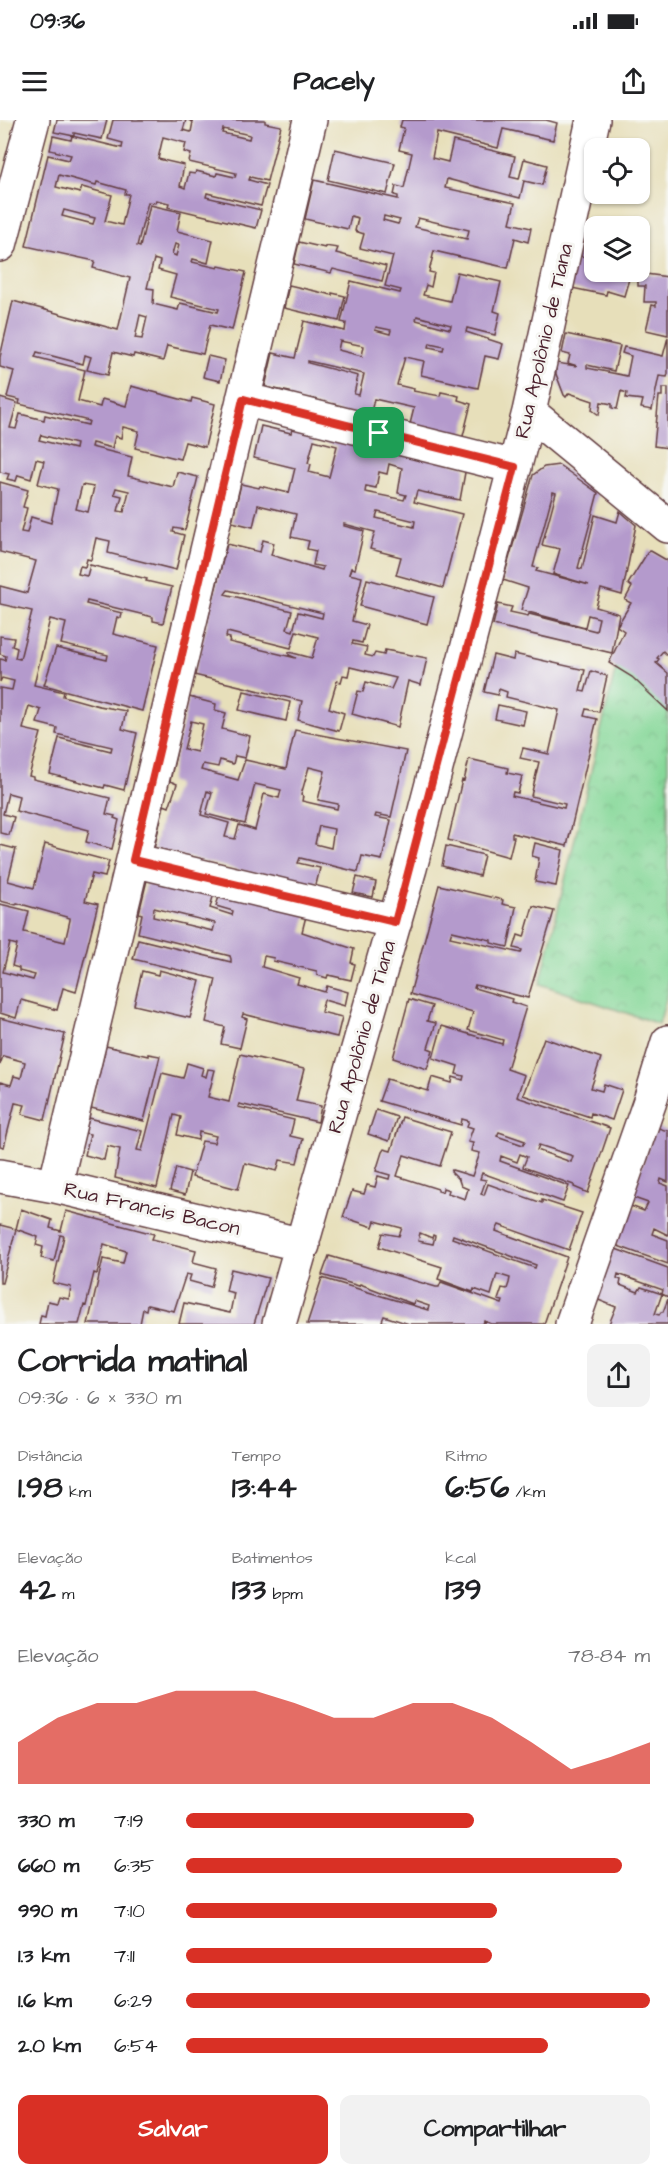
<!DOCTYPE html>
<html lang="pt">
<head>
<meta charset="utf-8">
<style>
  body { margin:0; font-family:"Architects Daughter",sans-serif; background:#f2f2f2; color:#202124; height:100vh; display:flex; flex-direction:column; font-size:22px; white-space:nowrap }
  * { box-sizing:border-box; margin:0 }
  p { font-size:20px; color:#757577 }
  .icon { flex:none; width:33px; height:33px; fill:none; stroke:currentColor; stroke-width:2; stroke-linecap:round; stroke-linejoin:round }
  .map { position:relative; height:1204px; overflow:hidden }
  .side { display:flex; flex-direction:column; background:#fff; flex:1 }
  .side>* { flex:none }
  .buttons { position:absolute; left:584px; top:18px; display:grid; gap:12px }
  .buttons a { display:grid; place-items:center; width:66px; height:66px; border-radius:12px; background:#fff; box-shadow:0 2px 4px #0004; font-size:30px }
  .pin { position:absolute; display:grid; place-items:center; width:51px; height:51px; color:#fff; margin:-26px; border-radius:12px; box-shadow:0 3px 9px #0006 }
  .round { display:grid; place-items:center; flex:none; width:63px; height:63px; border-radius:12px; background:#f2f2f2 }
  .head { display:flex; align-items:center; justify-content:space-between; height:102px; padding:0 18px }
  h1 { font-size:33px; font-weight:700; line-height:45px }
  .metrics { display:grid; grid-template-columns:repeat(3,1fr); gap:9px; height:102px; padding:6px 18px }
  .metrics div { display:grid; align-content:center }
  .metrics b { font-size:30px; font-weight:700 }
  .metrics small { font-size:16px; font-weight:400 }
  .metrics p { font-size:16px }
  .chart { height:168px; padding:12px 18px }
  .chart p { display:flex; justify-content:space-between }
  .chart svg { width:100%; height:108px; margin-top:6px; fill:#d93025; opacity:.7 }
  .action { display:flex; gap:12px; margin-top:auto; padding:12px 18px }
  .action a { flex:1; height:69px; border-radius:12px; background:#d93025; color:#fff; font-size:24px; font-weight:700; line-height:69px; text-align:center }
  .action a+a { background:#f2f2f2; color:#202124 }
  ul { padding:0 18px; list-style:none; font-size:20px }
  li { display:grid; grid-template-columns:96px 72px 1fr; align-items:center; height:45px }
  li i { height:15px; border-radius:8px; background:#d93025 }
  .status { display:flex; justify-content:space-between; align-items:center; height:42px; padding:0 30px; background:#fff; direction:ltr }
  .status svg { height:16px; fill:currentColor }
  header { display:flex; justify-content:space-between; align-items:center; height:78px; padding:0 18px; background:#fff; font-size:27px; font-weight:700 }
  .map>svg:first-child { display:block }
  .park { fill:url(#park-crowns); stroke:#687c62; stroke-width:1.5 }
  .building { fill:#b49acc; fill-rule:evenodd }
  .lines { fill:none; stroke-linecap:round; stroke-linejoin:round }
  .minor-casing { stroke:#623c40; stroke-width:36 }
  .minor { stroke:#fff; stroke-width:33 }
  .route-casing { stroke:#fff; stroke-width:12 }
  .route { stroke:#d93025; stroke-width:8 }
  .labels { text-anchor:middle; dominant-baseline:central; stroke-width:6; stroke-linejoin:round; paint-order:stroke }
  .street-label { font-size:20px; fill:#4a1f2b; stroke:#f6f6f2 }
</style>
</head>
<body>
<div class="status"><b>09:36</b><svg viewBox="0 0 49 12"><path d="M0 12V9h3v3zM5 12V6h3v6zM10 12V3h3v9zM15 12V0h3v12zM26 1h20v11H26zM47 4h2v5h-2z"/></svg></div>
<header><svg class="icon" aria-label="menu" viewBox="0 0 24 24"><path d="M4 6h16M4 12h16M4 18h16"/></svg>Pacely<svg class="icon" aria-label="share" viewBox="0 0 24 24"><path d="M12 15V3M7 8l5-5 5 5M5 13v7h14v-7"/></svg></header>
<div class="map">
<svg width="668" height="1204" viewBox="0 0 668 1204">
  <defs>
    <pattern id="park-crowns" width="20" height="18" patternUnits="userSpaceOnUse" patternTransform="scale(1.5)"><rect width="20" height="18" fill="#86d899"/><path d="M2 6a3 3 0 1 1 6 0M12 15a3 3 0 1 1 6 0" fill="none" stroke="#75b984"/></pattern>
  </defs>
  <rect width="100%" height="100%" fill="#f6f6f2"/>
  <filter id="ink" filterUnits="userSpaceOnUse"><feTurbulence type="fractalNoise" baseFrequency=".0167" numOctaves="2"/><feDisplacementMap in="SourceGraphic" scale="12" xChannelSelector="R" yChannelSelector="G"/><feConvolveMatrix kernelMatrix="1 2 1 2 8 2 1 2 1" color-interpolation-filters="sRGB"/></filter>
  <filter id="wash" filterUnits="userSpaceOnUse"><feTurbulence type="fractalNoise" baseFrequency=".008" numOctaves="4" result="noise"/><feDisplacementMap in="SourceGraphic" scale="24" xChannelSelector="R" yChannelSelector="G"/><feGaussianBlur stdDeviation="1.35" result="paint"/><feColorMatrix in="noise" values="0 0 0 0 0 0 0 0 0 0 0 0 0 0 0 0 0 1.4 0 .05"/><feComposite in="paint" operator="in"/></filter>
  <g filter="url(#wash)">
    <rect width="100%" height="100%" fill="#e7dfba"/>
    <!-- park -->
    <path class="park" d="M623,518L668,560V873L659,904L540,864Z"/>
    <g id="blocks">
      <!-- building -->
      <path class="building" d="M57,0H107L102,19L74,13V16L54,12Z
        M113,0H186L183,10L191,12L193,2L188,0H265V3L281,6L267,61L250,57L249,60L267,65L261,86L207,73L206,77L261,90L256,108L168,87L169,83L156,80L155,83L148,82L137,126L140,127L150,85L181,92L177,111L213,120L208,143L193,139L192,142L218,148L219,146L246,152L232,210L210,205L203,234L167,226L163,241L134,234L133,237L113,232L108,255L87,250L91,237L85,235L83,244L37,232L35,237L85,250L78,281L100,287L102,279L126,286L131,266L191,282L192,278L215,284L205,327L185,322L180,339L135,328L139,311L123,307L121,318L115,316L112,328L92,323L91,327L132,337L128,356L173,367L177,352L198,357L185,410L174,408L173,412L184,415L176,450L108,433L110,421L96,418L91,440L87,439L85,447L80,446L78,454L87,456L90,445L147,459L146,461L172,467L163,503L153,501V497L87,481L86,484L122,493L121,498L117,497L113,514L158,525L142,591L44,565L56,528L107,540L108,535L61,524L66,503L50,499L34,565L64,572L63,576L99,586L126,591L122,609L137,613L124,670L105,665L104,668L50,654L59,618L111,631L112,627L56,614L57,608L37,603L41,590L29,586L27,593L23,609L41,613L29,656L33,657V659L110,678L106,694L115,696L114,698L119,700L112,729L86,722L89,710L16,691L19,676L8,673L3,694L14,697L9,715L0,713V568L12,570L14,561L2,558L0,562V539L5,540L6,536L0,534V516L14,518L12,526L17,528L15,538L20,539L32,491L0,484V466L27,473L36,441L0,432V362L28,370L23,387L27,388L21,412L27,413L31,397L51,403L58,369L38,364L44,341L36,339L31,359L18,355L16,361L7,359L9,354L0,352V278L17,283L10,308L16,309L20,294L44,300L45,295L88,305L89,301L19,284L20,280L7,277L14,251L0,247V237L13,181L118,210L130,158L93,148L95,141L26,126L48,35L69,40L71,35L50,30L53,16L71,20L72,16L122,28L123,23L108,19ZM223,9L250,15L249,19L222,13ZM163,17L186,23L184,32L191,34L189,42L236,53L235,57L217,53L216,56L196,51L195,54L189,53L185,68L180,66L184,45L158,39ZM59,55L96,65L97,62L126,70L125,74H129L122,105L105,101L112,75L82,67L80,73L56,67ZM64,90L95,98L93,104L62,96ZM175,124L179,125L176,136L172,134ZM154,139L160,141L158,150L176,155L170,177L219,189L218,192L180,183L178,190L153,184L154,169L147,168ZM140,195L147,197L142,219L135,218ZM41,315L76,324L75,329L39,320ZM82,365L94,367L88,392L76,389ZM116,368L129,371L124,392L118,391L122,376L114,374Z
        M402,0H546L557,3L553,20L503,9L498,28L437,13L432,38L448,42L453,21L515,36L510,57L519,59L524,39L547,45L542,65L524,61L520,78L447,59L445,68L515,83L510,103L531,108L528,122L515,118L508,148L434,131L429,152L434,153L431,167L426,165L423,175L450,181L457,152L501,162L494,191L500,193L495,215L467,208L466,212L503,224L499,239L485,236L478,268L421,255L424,241L405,237L398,261L397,265L414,269L413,271L440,276L441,272L446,273L459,276L458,280L471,284L462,320L409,308L414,288L374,279L369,301L288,278L290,272L265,267L273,233L295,238L304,201L345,211L346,203L341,202L351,161L400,173L401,170L385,166L393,136L360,128L364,114L355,111L358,98L351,96L348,109L305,99L314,60L398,79V76L394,75L396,66L404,68L412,33L399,30L404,8L400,7ZM384,96L400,100L398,104L383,100ZM418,98L469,110L467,119L415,107ZM417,196L451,205L450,209L416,200ZM376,207L391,210L390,214L375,210ZM340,221L364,226L362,236L338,230ZM430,223L444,226L443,230L429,227ZM308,241L364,254L359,275L354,274L358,256L308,243Z
        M335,29L395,43L387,74L328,60Z
        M299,122L325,128V126L338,128L336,133L386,146L382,161L333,149L331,153L294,144Z
        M575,134L594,140V152H631L624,176L607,171L606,175L567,167Z
        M638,153L668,157V215L646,210L652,185L656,186V182H644L645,166H638Z
        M289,165L332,175V173L345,176L339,201L284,188Z
        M566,214L620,226L614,251L587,245V248L627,256L631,236L622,233L624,227L663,236L668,217V254L667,257L659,256L652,290L641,288L643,280L626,278L627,273L621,271L617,289L612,288V284L601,282L599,295L592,290L593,281L569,273L566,277L564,275L556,254V243L577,246L568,243L570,235L562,233Z
        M208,236L225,240L220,261L203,257Z
        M662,268H668V328L654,326L659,276H662Z
        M294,301L466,347L460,380L417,371L414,382L462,394L443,468L396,455L401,437L370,429L375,412L344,404V406L364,411L355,449L351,448L349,454L362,457L352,501L367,505L362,523L353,521L352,524L367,527L365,535L373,537L375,533L384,535L385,530L427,538L421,565L408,561L398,607L352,594L358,571L363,572L366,562L391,569L396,558L350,547L348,556L343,555L341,562L337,561L329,588L344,593L339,611L298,600L302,581L194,555L227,424L260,432L263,420L274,423L271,435L322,450L323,447L313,445L316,431L307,429L309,421L291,417L296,394L258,385L253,407L232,402L241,364L259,368L260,366L289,373L295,348L254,338L261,306L291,313ZM314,320L337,326L329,357L309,352L311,344L308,343ZM389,344L402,348L398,373L406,375L404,380L365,372L366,366L376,368L379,352L387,354ZM378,392L415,401L414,407L376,398ZM228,470L323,493L322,498L298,492L293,511L287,509L292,491L225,474ZM296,511L318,517L312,538L289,532V535L296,538L229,522L230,518L226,517L227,512L291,528Z
        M559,345L598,373L578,448L582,449L595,395L617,402L620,391L636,405L622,475L601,469L596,487L619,494L612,533L493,505L498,484L512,487L510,492L528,496L529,494L596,511L599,498L588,495L585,507L521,490L528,468L503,460L533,355L544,347ZM553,372L556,373L542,425L560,429L553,454L589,465L536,451L538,448L533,447Z
        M649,430L668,441V536L663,531L657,538L659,539L656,543L668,553V591L632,557L609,543L624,511L617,506L631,483L625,480L632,467L628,464Z
        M367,459L434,477L427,504L360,486Z
        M514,534L585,550L580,571L585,572L591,551L607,556L599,592L586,589L584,596L597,599L567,726L512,713V717H514L509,737L448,720L462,660L464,661L469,639L508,648L507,653L522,656L518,673L513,672L512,676L564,688L565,684L531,676L539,642L520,638L523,628L549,634L559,590L506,577L507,572L499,569L498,575L484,572L493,535L513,540Z
        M244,571L290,582L286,601L239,590Z
        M189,577L216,584L215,590L226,593L222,609L250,616L245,638L235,636L233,644L220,640L218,647L203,644L201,650L238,660L245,640L286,649L295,610L406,631L391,697L376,694L375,697L391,700L382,740L362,736L358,752L300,738L298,743L320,748L315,769L154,729L164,685L169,687L177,664L170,661ZM191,601L203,604L197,632L184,629ZM309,647L325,651L318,680L338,684L337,689L302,681L303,676L301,675ZM255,664L281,670L279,678L264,674L255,710L239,705L235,719L225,717L229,703L201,695L207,671L212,673L206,694L245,704ZM319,706L334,709L331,728L315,724Z
        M498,585L526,591L523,605L495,599Z
        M535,723L563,730L556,766L535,762L539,738L532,736Z
        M45,724L109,741L105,757L92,754L85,781L98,784L76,872L63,868L57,890L21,880L16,898L0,893V784L29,791L24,812L65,822L70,800V798L17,783L16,785L0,781V725L16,729L8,761L34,768ZM10,823L17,825L12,846L19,848V851L35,855L33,860L3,852Z
        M446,726L484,735L479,756L442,746Z
        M148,756L214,773L210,788L232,795L233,791L216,786L222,767L308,788L302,812L354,829L351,843L355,844L351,860L328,855L327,858L317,855V851L273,841L274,838L264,836L262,847L299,858L297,864L325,872L327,866L348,872L345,886L324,880L321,892L342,897L337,917L243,894L242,897L247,899L240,928L221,924L225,907L206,902L216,859L133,839L138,819L231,842V839L230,836L138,813L142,794L139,793ZM154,788L215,803L213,811L153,797Z
        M357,757L376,762L373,777L353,773Z
        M439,765L503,780L502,784L516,787L508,827L491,823V820L452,811L450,817L521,833L522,830L514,828L518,815L524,817L533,786L554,791L528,878L475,865L474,868L512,879L511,882L526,887L507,949L524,955L517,977L610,1008L588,1073L574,1067V1065L523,1047L527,1037L520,1034L517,1042L501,1036L500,1041L569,1066L563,1082L482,1053L480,1059L486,1060L481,1074L484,1075L488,1064L542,1083V1080L582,1093L569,1130L499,1105L496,1111L567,1137L544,1204H492L484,1201L483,1204H409L384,1196L382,1201L391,1204H307L322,1158L428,1190L429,1186L414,1181L413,1184L360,1164L359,1166L322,1155L329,1136L436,1167H439L441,1162L502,1184L503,1181L498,1180L502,1168L507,1169L509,1163L510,1158L497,1154L491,1175L474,1169L473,1172L438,1159L442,1147L379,1127L383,1113L399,1116L402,1108L375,1101L373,1107L343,1097L352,1071L364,1074L367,1065L375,1067L378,1056L389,1059L390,1055L376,1051L382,1032L384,1029L391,1031L402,997L451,1012L440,1046L404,1035L397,1056L438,1069V1071L442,1072L443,1068L449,1070L448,1073L465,1079L468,1069L461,1066L459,1060L451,1052L452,1050L472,1056L480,1033L471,1031L473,1023L468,1022L473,1008L467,1006L469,1001L462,999L461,1005L379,981L387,959L428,971L432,957L452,963L453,957L463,960L464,956L456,954L458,946L433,938L442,906L502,924L503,920L468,910L473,892L410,874ZM499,1012L525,1021L523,1025L497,1016ZM539,1025L573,1036L571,1042L537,1030ZM420,1113L432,1118L433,1115L435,1116L433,1124L418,1121ZM453,1115L536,1145L535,1148L452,1118Z
        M159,850L200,861L190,898L134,885L142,851L158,855Z
        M409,879L432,886L427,901L436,903L428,928L433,930L427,949L393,938Z
        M0,898L65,914L45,1000L22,994L25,985L15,983L4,1027L0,1026V962L11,965L14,956L21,958L25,942L3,936L0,945Z
        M544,918L601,938L591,968L602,971L604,964L622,970L612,1000L591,993L590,997L523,975Z
        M106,926L148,936V934L160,936L144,1001L91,988Z
        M240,934L304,949L296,981L321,986L318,1002L239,984L238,987L294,1000L290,1016L303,1019L297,1043L280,1040L277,1051L245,1043L238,1069L192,1057L202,1021L214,1023L216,1016L199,1012L198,1020L177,1015L181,997L174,995L157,1068L115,1058L120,1029L107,1026L104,1040L85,1035L90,1014L85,1013L89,998L142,1011L137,1030L142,1031L162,953L183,958L187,943L203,948L201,955L206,957L208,949L215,950L208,977L229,982Z
        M376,990L397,997L389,1021L368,1014Z
        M655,1007L668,1011V1062L661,1059L660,1063L668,1066V1115L654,1108L652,1114L668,1120V1144L615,1125L628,1085L644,1091L648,1083L631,1077Z
        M176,1048L190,1052L185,1075L170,1071Z
        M21,1089L52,1100L50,1108L61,1111L66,1091L154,1114L152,1119L196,1130L193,1142L216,1148L211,1167L189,1161L191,1155L186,1154L174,1191L147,1185L146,1190L143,1189L140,1204H88L103,1139L123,1143L126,1131L104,1124L97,1154L94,1153L86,1186L84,1185L79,1204H39L41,1195L45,1196L48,1181L57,1183L59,1177L69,1179L71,1167L53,1163L64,1116L60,1115L54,1141L41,1138L43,1127L36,1125L38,1117L16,1109Z
        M0,1105L16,1109L2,1163H0Z
        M613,1128L668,1148V1177L662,1174L663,1170L618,1154L617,1158L621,1160L620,1165L638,1172L641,1167L662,1174L655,1194L659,1195L661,1192H663L668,1179V1204H609L616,1187L596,1179Z
        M231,1149L268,1158L254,1204H179L184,1183L230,1193L234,1173L226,1171Z"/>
    </g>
  </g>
  <g filter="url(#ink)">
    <use href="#blocks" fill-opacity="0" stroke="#623c40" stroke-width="1.5"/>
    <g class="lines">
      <!-- minor casing -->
      <g class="minor-casing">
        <path id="minor" d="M0,125L33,0
          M243,279L515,347
          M529,292L668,406
          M133,740L395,802
          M0,1056L55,1066L303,1125
          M55,1066L310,0
          M279,1204L410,748L529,292L593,0
          M572,1204L650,981L668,922"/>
      </g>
      <!-- minor -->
      <use href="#minor" class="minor"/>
    </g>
  </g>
  <g class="lines" filter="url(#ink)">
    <!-- route casing -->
    <g class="route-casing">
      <path id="route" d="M243,279L515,347L395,802L133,740Z"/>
    </g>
    <!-- route -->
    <use href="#route" class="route"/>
  </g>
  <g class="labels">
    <!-- street labels -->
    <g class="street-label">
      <text transform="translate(544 221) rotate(-77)">Rua Apolônio de Tiana</text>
      <text transform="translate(362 917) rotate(-74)">Rua Apolônio de Tiana</text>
      <text transform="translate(152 1089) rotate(13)">Rua Francis Bacon</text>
    </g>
  </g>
</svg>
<div class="buttons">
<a><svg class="icon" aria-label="locate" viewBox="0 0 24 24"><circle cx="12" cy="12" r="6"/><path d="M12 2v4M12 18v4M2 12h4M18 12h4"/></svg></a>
<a><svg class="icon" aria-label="layers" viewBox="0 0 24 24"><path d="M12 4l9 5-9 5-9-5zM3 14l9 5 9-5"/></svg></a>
</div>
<div class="pin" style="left:379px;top:313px;background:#1e9e55"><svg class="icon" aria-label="arrive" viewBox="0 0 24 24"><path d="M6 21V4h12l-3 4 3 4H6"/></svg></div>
</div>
<section class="side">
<div class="head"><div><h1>Corrida matinal</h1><p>09:36 · 6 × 330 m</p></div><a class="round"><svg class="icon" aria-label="share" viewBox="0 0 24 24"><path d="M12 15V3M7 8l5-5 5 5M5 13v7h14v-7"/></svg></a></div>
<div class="metrics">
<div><p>Distância</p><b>1.98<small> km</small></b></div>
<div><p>Tempo</p><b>13:44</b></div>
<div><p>Ritmo</p><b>6:56<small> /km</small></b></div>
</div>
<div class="metrics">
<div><p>Elevação</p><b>42<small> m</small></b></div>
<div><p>Batimentos</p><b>133<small> bpm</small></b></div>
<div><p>kcal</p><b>139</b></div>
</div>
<div class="chart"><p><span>Elevação</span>78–84 m</p>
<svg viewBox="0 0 160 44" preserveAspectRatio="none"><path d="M0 44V27L10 17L20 11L30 11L40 6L50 6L60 6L70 11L80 17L90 17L100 11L110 11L120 17L130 27L140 38L150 33L160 27V44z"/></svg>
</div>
<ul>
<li><b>330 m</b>7:19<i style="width:62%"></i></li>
<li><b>660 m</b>6:35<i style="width:94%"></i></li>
<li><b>990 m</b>7:10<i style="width:67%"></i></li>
<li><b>1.3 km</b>7:11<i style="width:66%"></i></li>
<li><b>1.6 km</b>6:29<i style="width:100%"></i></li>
<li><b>2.0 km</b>6:54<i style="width:78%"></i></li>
</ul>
<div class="action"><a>Salvar</a><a>Compartilhar</a></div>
</section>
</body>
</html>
